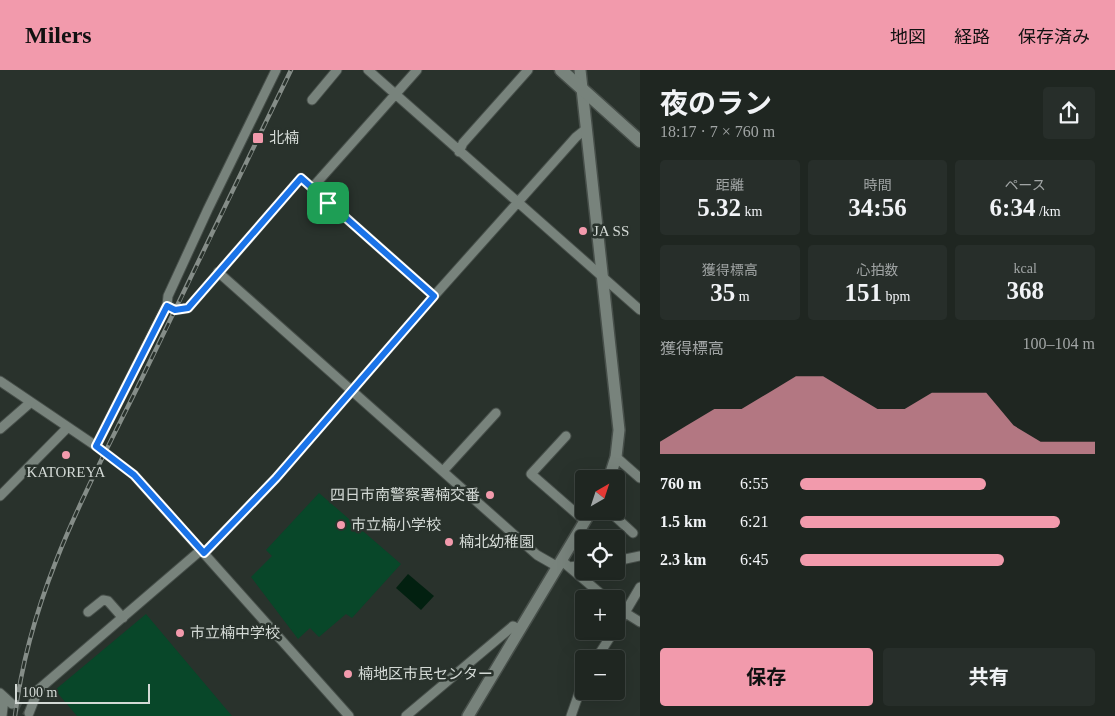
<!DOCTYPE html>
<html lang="ja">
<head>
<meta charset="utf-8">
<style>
  body { margin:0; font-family:"Times New Roman","Noto Sans JP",serif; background:#272e2a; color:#f1f3f6; height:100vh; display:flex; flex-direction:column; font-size:19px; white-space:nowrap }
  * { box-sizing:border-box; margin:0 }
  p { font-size:16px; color:#a1a5a5 }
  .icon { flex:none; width:28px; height:28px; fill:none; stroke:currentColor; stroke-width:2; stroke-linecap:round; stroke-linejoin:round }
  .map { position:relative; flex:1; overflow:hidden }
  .drawer { display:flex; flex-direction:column; background:#1f2621; width:475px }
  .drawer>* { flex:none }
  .needle { width:32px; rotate:39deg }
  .buttons { position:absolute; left:575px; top:400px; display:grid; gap:10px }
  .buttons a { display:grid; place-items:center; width:50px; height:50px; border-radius:5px; background:#1f2621; box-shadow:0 5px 20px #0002,0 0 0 1px #3c433f; font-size:25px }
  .scale { position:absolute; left:15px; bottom:12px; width:135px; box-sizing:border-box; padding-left:5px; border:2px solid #d3d9d5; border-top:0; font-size:14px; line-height:18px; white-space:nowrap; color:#d3d9d5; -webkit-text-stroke:4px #29322c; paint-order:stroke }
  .pin { position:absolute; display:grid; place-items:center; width:42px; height:42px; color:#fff; margin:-21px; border-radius:10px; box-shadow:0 2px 8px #0006 }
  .round { display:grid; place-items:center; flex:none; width:52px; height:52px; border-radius:5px; background:#272e2a }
  .overview { display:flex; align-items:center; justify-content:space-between; height:85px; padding:0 20px }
  h1 { font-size:28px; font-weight:700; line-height:38px }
  .figures { display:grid; grid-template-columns:repeat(3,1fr); gap:8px; height:85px; padding:5px 20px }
  .figures div { display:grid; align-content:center; border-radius:5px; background:#272e2a; text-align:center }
  .figures b { font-size:25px; font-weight:700 }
  .figures small { font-size:14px; font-weight:400 }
  .figures p { font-size:14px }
  .chart { height:140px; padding:10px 20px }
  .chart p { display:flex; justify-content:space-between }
  .chart svg { width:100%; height:90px; margin-top:5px; fill:#f29aac; opacity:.7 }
  .button { display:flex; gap:10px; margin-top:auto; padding:10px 20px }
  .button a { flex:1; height:58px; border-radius:5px; background:#f29aac; color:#111; font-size:20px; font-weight:700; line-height:58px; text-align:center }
  .button a+a { background:#272e2a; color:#f1f3f6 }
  ul { padding:0 20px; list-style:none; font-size:16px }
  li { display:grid; grid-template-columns:80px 60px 1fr; align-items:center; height:38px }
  li i { height:12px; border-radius:6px; background:#f29aac }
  header { display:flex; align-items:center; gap:30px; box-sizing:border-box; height:70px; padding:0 25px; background:#f29aac; color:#111 }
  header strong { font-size:24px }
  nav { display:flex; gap:28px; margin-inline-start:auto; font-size:18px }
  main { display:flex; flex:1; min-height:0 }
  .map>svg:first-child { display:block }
  .green { fill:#084729 }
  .water { fill:#022010 }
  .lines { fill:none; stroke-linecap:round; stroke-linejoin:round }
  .minor-tunnel { stroke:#424b45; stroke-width:9; stroke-dasharray:9 4.5; stroke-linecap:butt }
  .minor-casing { stroke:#474f4a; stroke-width:11 }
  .tertiary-casing { stroke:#474f4a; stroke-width:14 }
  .secondary-casing { stroke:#474f4a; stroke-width:15 }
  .minor { stroke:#78837c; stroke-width:9 }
  .tertiary { stroke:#78837c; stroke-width:11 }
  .secondary { stroke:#78837c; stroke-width:12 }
  .rail-casing { stroke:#858d88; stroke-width:4.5 }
  .rail { stroke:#29322c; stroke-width:2.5; stroke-dasharray:8; stroke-linecap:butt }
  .route-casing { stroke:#fff; stroke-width:10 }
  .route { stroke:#1a73e8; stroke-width:6 }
  .poi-dot { fill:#f29aac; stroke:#29322c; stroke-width:2 }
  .labels { text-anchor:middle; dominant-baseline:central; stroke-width:5; stroke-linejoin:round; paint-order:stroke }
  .poi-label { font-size:15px; fill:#d3d9d5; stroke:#29322c; text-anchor:start }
</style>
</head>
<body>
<header>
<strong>Milers</strong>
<nav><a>地図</a><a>経路</a><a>保存済み</a></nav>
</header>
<main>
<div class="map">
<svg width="640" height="646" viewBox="0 0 640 646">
  <rect width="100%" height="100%" fill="#29322c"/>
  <!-- green -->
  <path class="green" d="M319,423L401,494L352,548L346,544L319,567L310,558L298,569L251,507L272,486L266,480Z
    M146,544L232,646H77L55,620Z"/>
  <!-- water -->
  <path class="water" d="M408,504L434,526L421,540L396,518Z"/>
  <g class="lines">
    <!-- minor-tunnel -->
    <path class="minor-tunnel" d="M12,634L26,641"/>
    <!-- minor casing -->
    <g class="minor-casing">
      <path id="minor" d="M368,0L640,240
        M312,30L337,0
        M459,82L463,73L528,0
        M312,118L417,0
        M218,202L537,485L558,497
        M167,235L175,240L188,238L301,108L434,226
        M0,311L96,376L134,405L349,646
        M0,359L31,332
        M566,366L531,404L585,451
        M96,376L167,235L168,226L208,139L276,0
        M616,387L640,408
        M443,401L496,343
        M0,426L68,357
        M609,441L633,463
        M204,483L276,408L434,226L576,67L586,59
        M562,491L607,529
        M616,491L640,486
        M569,497L584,495
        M616,537L640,552
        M88,542L103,530L108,531L123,548
        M616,558L640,517
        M596,589L614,561
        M0,623L12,634
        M29,643L38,620L201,480
        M2,646L4,629
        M406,646L513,556L520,560
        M571,646L584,609"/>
    </g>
    <!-- tertiary casing -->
    <g class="tertiary-casing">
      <path id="tertiary" d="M580,0L619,360L616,387L609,409
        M468,646L591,441"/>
    </g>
    <!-- secondary casing -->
    <g class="secondary-casing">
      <path id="secondary" d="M561,0L640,71"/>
    </g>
    <!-- minor -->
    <use href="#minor" class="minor"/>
    <!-- tertiary -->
    <use href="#tertiary" class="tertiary"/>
    <!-- secondary -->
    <use href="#secondary" class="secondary"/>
    <!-- rail casing -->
    <g class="rail-casing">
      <path id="rail" d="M15,646C30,521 89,416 143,306C193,204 242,102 291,0"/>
    </g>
    <!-- rail -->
    <use href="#rail" class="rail"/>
  </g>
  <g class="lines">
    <!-- route casing -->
    <g class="route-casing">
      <path id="route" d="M301,108L434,226L276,408L204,483L134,405L96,376L167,236L175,240L188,238Z"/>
    </g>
    <!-- route -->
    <use href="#route" class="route"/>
  </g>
  <!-- markers -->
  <g class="poi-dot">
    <rect x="252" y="62" width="12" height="12" rx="2.5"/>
    <circle cx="583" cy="161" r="5"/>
    <circle cx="66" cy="385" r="5"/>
    <circle cx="490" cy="425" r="5"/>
    <circle cx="341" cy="455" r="5"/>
    <circle cx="449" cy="472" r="5"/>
    <circle cx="180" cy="563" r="5"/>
    <circle cx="348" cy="604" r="5"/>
  </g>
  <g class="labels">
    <!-- poi labels -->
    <g class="poi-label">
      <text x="269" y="68">北楠</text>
      <text x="593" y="161">JA SS</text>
      <text x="66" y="402" text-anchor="middle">KATOREYA</text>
      <text x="480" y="425" text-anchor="end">四日市南警察署楠交番</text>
      <text x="351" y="455">市立楠小学校</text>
      <text x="459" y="472">楠北幼稚園</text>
      <text x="190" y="563">市立楠中学校</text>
      <text x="358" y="604">楠地区市民センター</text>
    </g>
  </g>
</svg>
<div class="buttons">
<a><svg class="needle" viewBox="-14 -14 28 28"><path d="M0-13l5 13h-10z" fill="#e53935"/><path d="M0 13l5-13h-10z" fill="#a1a5a5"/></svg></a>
<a><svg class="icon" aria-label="locate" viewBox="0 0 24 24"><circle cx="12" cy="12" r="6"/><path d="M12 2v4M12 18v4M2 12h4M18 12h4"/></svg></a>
<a>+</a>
<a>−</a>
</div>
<div class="scale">100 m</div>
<div class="pin" style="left:328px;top:133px;background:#1e9e55"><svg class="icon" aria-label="arrive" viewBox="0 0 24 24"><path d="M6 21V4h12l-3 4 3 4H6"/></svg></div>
</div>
<section class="drawer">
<div class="overview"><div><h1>夜のラン</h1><p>18:17 · 7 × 760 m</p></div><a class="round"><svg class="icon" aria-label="share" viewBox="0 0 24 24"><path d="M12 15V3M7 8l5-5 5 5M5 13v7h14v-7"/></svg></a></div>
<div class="figures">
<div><p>距離</p><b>5.32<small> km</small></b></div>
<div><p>時間</p><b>34:56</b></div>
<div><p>ペース</p><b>6:34<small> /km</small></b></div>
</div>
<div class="figures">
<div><p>獲得標高</p><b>35<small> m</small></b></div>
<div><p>心拍数</p><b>151<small> bpm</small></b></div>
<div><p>kcal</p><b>368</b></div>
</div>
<div class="chart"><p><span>獲得標高</span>100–104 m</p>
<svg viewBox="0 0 160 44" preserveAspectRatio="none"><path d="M0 44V38L10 30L20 22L30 22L40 14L50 6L60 6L70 14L80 22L90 22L100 14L110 14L120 14L130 30L140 38L150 38L160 38V44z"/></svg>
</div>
<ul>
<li><b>760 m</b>6:55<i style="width:63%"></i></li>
<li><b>1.5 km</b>6:21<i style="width:88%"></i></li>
<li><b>2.3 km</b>6:45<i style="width:69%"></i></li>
</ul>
<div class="button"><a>保存</a><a>共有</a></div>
</section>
</main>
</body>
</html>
